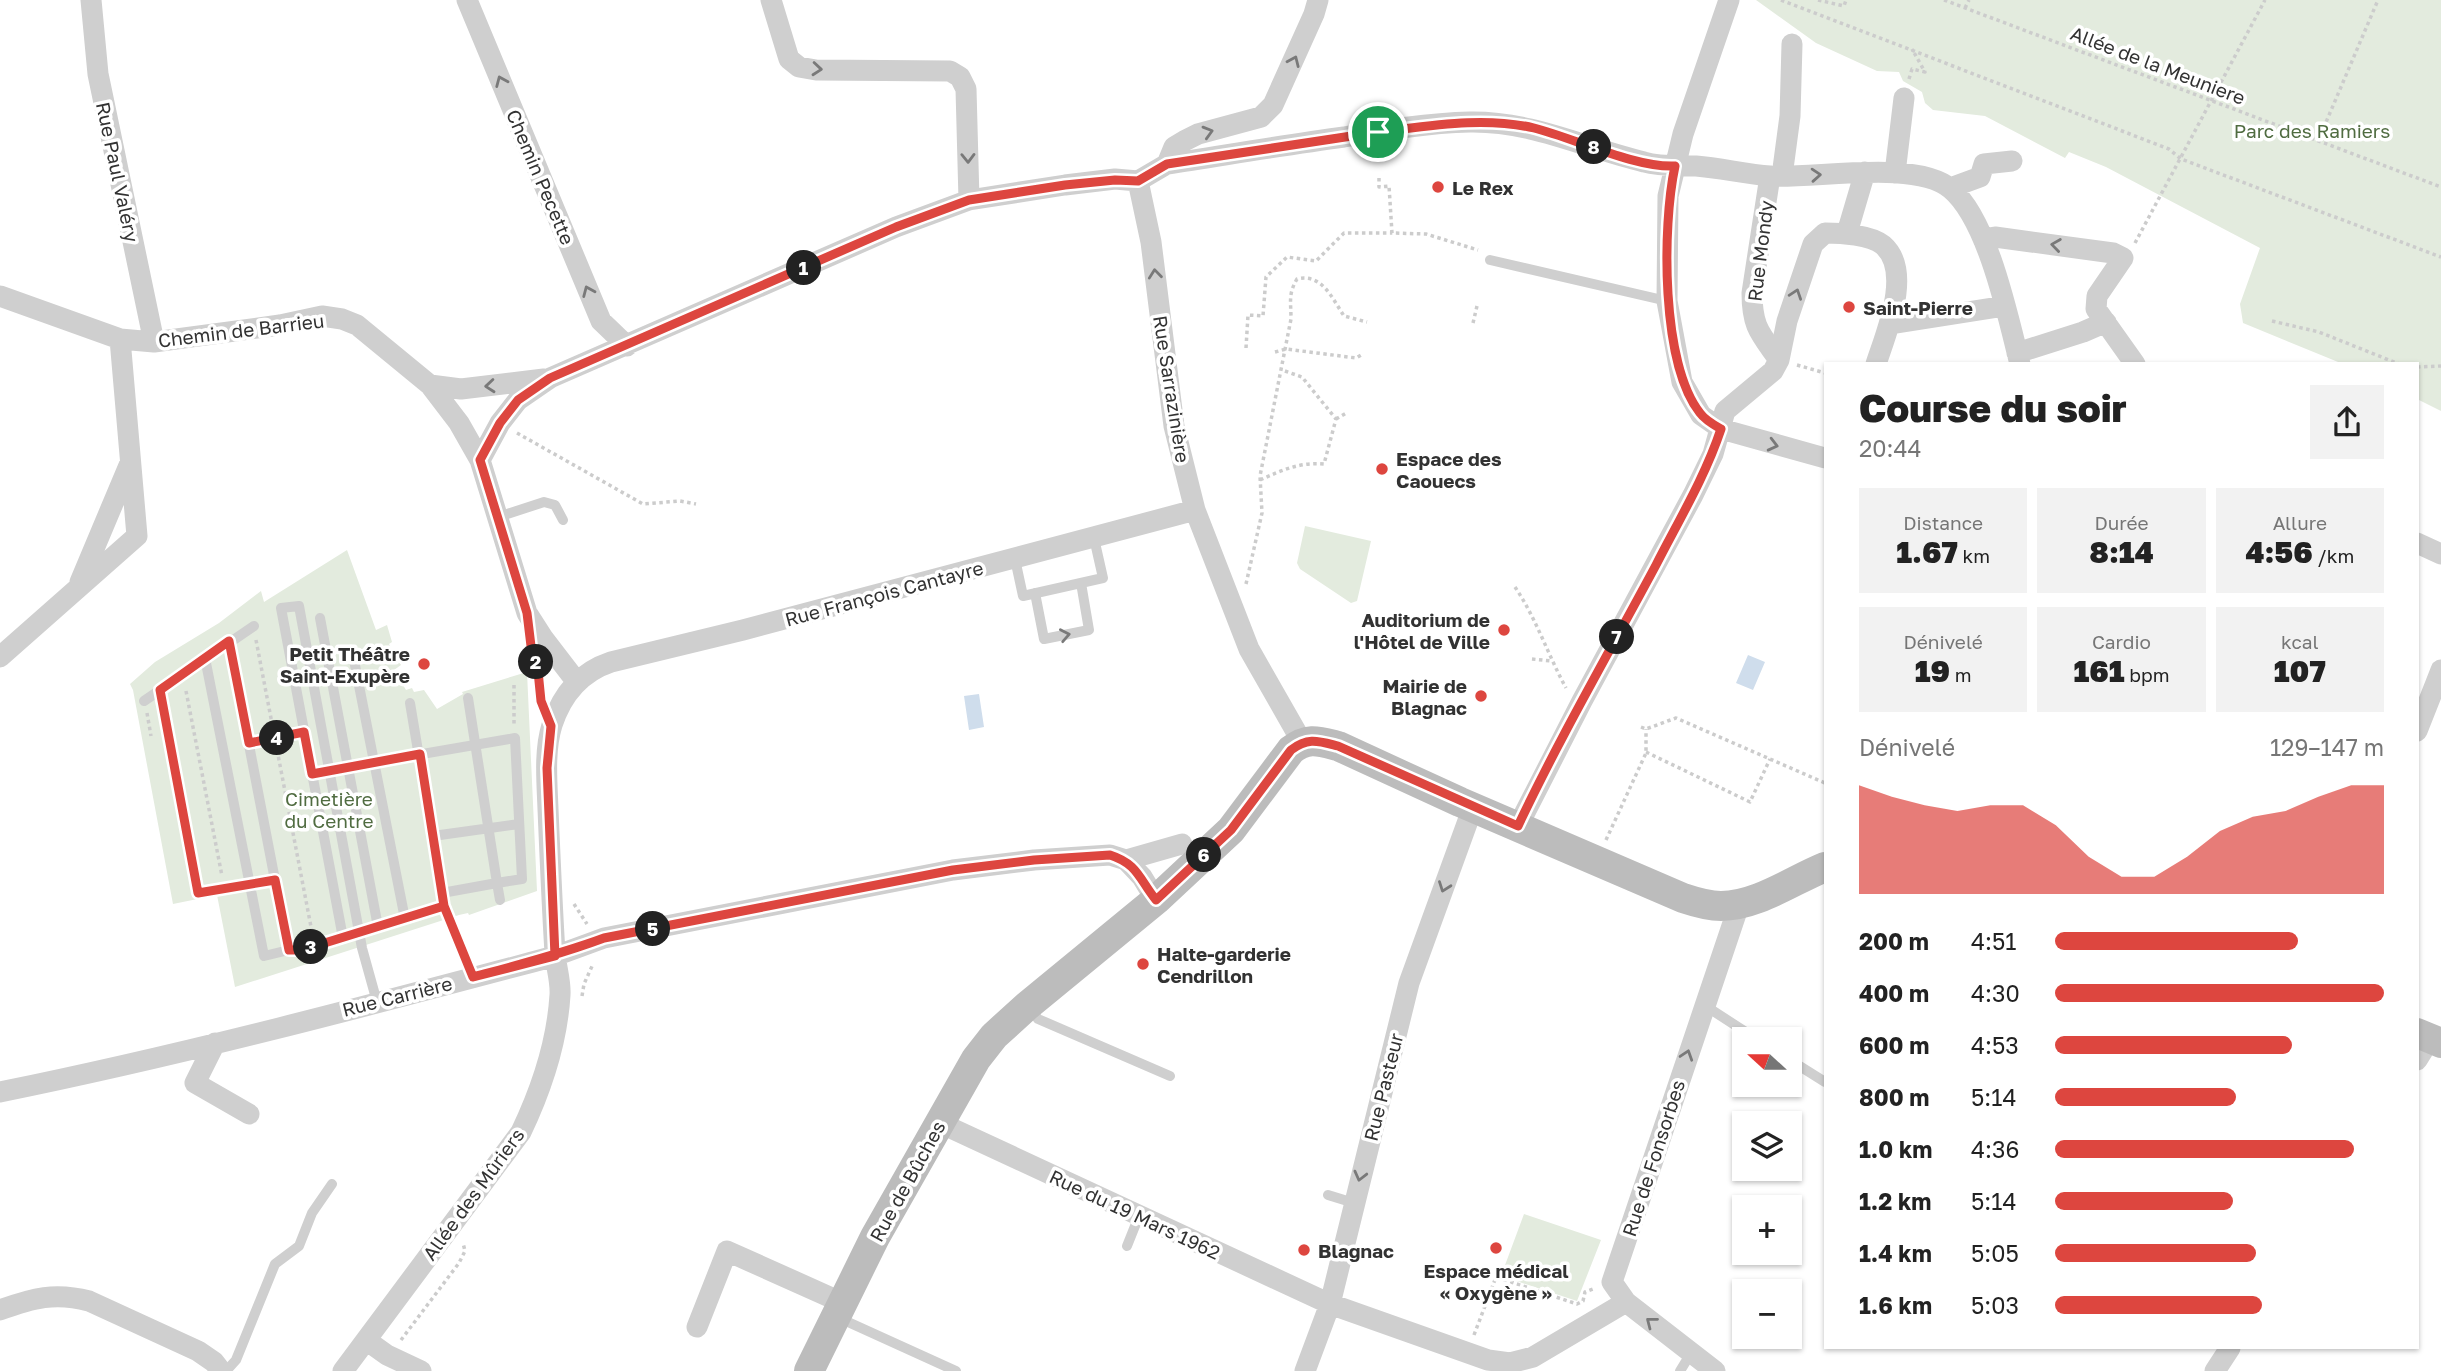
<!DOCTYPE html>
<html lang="fr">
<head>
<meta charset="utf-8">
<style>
  body { margin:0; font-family:"Golos Text",sans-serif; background:#f2f2f2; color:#222; height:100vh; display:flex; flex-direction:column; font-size:26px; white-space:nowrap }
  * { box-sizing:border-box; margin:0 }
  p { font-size:23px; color:#767676 }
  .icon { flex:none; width:38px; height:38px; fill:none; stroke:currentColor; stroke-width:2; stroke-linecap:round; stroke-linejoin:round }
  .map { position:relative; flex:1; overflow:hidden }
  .panel { position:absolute; left:1824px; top:362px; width:595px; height:987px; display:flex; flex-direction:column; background:#fff; border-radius:0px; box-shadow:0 2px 5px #0004 }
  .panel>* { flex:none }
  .needle { width:46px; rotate:291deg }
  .controls { position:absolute; left:1732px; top:1027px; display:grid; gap:14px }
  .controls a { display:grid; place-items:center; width:70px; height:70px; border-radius:0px; background:#fff; box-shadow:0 2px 5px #0004; font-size:35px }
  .pin { position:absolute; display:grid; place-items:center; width:60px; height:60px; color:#fff; margin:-30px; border:4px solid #fff; border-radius:50%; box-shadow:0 2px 7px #0007 }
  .km { position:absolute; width:35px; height:35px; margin:-18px; border-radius:50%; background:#222; color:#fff; font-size:19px; line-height:35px; text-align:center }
  .round { display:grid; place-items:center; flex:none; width:74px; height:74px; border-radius:0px; background:#f2f2f2 }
  .summary { display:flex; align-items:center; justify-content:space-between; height:119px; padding:0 35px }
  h1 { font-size:38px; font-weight:800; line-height:52px }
  .figures { display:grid; grid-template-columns:repeat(3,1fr); gap:10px; height:119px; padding:7px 35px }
  .figures div { display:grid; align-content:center; border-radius:0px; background:#f2f2f2; text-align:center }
  .figures b { font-size:30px; font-weight:800 }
  .figures small { font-size:19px; font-weight:400 }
  .figures p { font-size:19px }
  .chart { height:196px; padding:14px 35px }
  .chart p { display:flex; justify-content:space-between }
  .chart svg { width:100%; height:126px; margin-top:7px; fill:#dd463f; opacity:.7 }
  ul { padding:0 35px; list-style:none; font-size:23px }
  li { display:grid; grid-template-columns:112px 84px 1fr; align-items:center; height:52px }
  li i { height:18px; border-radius:9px; background:#dd463f }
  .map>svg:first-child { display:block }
  .green { fill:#e3ebde }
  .water { fill:#cfddec }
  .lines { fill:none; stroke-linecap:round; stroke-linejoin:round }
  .path { stroke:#ccc; stroke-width:3.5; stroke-dasharray:3.5 3.5; stroke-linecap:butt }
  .lane { stroke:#cfcfcf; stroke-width:10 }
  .street { stroke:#cfcfcf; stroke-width:21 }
  .secondary { stroke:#bcbcbc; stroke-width:30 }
  .oneway { stroke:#797979 }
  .route-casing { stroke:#fff; stroke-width:14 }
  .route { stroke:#dd463f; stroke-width:9 }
  .poi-dot { fill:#dd463f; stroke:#fff; stroke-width:2.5 }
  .labels { text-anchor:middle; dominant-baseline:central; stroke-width:7; stroke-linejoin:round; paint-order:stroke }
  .street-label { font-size:19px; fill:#323232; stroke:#fff }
  .park-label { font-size:19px; fill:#506c41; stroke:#fff }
  .poi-label { font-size:19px; font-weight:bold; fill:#323232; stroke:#fff; text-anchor:start }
</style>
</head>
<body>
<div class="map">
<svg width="2441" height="1371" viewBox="0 0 2441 1371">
  <rect width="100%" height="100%" fill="#fff"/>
  <!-- green -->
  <path class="green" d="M1756,0H2441V411L2417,399V364H2343L2243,323L2240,304L2260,248L2106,167L2069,152L2065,158L1985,116L1933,110L1925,103L1922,92L1903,81L1899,72L1877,71L1816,43Z
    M1305,526L1371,541L1357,601L1351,603L1300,569L1297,563Z
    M347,550L376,630L387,625L392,642L389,644L401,665L394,670L406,690L412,688L414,692L424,690L437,709L463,694L462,692L527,672L537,891L469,915L468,913L459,915L235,987L217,895L173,904L133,690L130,684L155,662L219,623L261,591L264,602Z
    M1524,1214L1601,1240L1577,1301L1501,1276Z"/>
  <!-- water -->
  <path class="water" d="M1748,655L1765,662L1753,690L1736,683Z
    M979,694L984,727L969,730L964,696Z"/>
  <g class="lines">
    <!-- path -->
    <path class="path" d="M1781,0L2169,149L2181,159L2441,257
      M1818,0L1844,6L1846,0
      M1944,0L2441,187
      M1965,8L1969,0
      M1909,79L1912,69L1925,72L1912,49
      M2318,141L2378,0
      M1379,178V187L1389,186L1392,233L1426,234L1478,250
      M2135,243L2265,0
      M2272,321L2319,332L2399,364
      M1473,323L1477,306
      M1246,348L1248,315L1263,316L1266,277L1287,257L1316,261L1344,233H1392
      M1275,352L1286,349L1356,358L1361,355
      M1797,365L1825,373
      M2417,367L2441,366
      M1336,419L1348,412
      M517,433L643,504L680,501L696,504
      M1260,480C1282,470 1300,462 1324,464L1336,419L1302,377L1282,370
      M1246,584L1262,513L1260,476L1291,319C1291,302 1288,294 1297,279C1322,273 1332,298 1344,316L1367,322
      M1515,587C1536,618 1548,655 1566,688
      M256,640L312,932
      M1532,659L1551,661
      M514,685V726
      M186,691L222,876
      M147,713L151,736
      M1641,727L1646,729L1676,718L1825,783
      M261,741L291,735
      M1646,752L1750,802L1770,759
      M1606,840L1646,753V729
      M574,904L587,924
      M582,996L584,984L593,964
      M1474,1335L1496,1277L1577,1304L1583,1301L1585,1292L1593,1289
      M401,1340L459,1263L465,1251L463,1243"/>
    <!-- lane -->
    <path class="lane" d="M1490,260L1667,301
      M498,517L544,502L555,505L563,520
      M1015,559L1023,596L1103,578L1094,538
      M1035,593L1044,639L1089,630L1081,583
      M320,618L378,927
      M529,626L531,646L538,671L541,701L551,725
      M352,650L405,919
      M205,658L264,956L289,950L275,880
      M160,690L198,893L275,880L229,641
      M144,701L254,626
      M410,703L444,906
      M312,773L515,738L522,879L497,883L500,900
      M433,836L519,824
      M442,893L497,883L468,698
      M356,934L444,906L473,977
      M289,950H302L343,938L281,608L299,606L362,948L377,1002
      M1704,1005L1758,1040
      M1029,1007L1038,1019L1170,1076
      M1790,1060L1825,1082
      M1328,1195L1354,1203
      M1127,1246L1139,1216
      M837,1317L956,1371
      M226,1371L236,1360L275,1264L299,1246L312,1213L332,1184
      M1680,1371L1691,1353"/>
    <!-- street -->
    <path class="street" d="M91,0L98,74L154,342
      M467,0L601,321L627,346
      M771,0L789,59L799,67L816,70L950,71L960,77L966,89L969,200
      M1729,0L1683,134L1668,196L1667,301L1682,382L1701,415L1721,429L1825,458
      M1167,164C1226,155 1285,145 1344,137C1386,130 1428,123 1470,122C1532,121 1585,148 1644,162C1662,167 1678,165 1696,166C1721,168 1745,174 1770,176C1815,179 1916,159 1951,189C1988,220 2008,317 2020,364
      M1895,173L1904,98
      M1770,176L1752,293C1752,327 1760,333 1779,360
      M1782,176L1790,116L1792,44
      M1138,181L1151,242L1174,426L1195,510L1249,649L1302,742
      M1138,181L1167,164L1174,147L1184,141L1198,134L1261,117L1273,105L1314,14L1318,0
      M1950,188L1980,177L1984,164L2012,161
      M1847,233L1865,172
      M1983,239L1995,237L2113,253L2123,258L2097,296L2096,309L2135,364
      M0,296L120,339L154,342L280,325L322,316L342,319L357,325L430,385L459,423L480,460L527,613L543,638L576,681
      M1890,322L1897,323L2005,306
      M2017,353L2083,332L2106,322
      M430,385L461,389L544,379
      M480,460L500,423L518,400L550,378L896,227L969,200L1065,185L1115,179L1138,181
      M2417,543L2441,554
      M80,582L130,463
      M0,657L137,536L120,339
      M2417,731L2441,670
      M1518,826L1582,701L1693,495L1713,454L1725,411L1773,371L1779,360L1787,321L1813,244L1825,233C1841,233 1871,235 1883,245C1913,271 1886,333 1876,364
      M1126,860L1182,844
      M215,1043L195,1083L249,1114
      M2417,1060L2430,1039
      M0,1092C187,1054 371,1005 555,956L604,938L953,870L1034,860L1110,855L1126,860L1142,877L1156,900
      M940,1123L1330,1304L1488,1360L1510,1363L1533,1357L1626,1302
      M0,1310C33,1298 55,1292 89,1301L198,1351L214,1362L221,1371
      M697,1327L727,1251L843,1303
      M366,1340L387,1355L421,1371
      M343,1371L521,1132C542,1088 557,1044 560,995C561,981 556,967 555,953C552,905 550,857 548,809C547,782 544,751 552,725C562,694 581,672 611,662L743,630L1195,510
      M1305,1371L1330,1304L1409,983L1473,807
      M1715,1371L1626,1302L1612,1282L1739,905
      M2215,1371L2230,1348"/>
    <!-- secondary -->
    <path class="secondary" d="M2417,1033L2441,1043
      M809,1371L875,1237L976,1059L994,1036L1027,1006L1156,900L1231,830L1291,750C1308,737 1318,741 1338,746L1460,802L1683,898C1695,902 1708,906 1721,906C1757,906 1793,880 1825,867"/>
  </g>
  <!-- one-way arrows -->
  <defs><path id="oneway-chevron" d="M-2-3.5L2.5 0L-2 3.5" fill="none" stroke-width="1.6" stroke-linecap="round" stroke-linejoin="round" transform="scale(1.75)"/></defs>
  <g class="oneway">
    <use href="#oneway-chevron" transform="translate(1294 61) rotate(-66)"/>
    <use href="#oneway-chevron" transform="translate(817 69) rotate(5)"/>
    <use href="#oneway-chevron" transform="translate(501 81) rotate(-113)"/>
    <use href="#oneway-chevron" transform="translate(1208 132) rotate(-16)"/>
    <use href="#oneway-chevron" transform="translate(968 158) rotate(89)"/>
    <use href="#oneway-chevron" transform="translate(1816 175) rotate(-4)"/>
    <use href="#oneway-chevron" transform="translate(2056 245) rotate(-172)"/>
    <use href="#oneway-chevron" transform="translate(1155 274) rotate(-96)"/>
    <use href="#oneway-chevron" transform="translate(588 291) rotate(-113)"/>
    <use href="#oneway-chevron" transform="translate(1796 294) rotate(-71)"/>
    <use href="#oneway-chevron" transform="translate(490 386) rotate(175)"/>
    <use href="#oneway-chevron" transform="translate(1773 445) rotate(14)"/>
    <use href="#oneway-chevron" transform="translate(1065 635) rotate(-11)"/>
    <use href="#oneway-chevron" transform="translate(1444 887) rotate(110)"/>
    <use href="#oneway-chevron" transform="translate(1687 1055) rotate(-72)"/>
    <use href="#oneway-chevron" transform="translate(1360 1176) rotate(104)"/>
    <use href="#oneway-chevron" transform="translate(1651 1322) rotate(-142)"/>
  </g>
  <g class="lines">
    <!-- route casing -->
    <g class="route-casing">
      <path id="route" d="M1378,132L1167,164L1138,181L1115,180L1065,185L969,200L896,227L550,378L518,400L500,423L480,460L527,613L531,646L538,671L541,701L551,726L547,768L555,956L473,977L444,906L302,950H289L275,880L198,893L160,690L229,641L249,743L304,732L312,774L420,754L444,906L473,977C518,965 561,954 604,938L953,870L1034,860L1110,855C1138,864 1139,879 1156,900L1231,830L1291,750C1308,737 1318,741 1338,746L1518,826C1560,737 1610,651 1656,565C1679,520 1705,477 1721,429C1714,425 1705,420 1700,413C1661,364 1662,227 1675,166C1635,168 1574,138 1534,128C1483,116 1429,126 1378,132"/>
    </g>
    <!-- route -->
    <use href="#route" class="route"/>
  </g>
  <!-- markers -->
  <g class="poi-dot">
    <circle cx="1438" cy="187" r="7"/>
    <circle cx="1849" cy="307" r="7"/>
    <circle cx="1382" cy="469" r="7"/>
    <circle cx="1504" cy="630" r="7"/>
    <circle cx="424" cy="664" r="7"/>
    <circle cx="1481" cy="696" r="7"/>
    <circle cx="1143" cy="964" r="7"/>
    <circle cx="1496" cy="1248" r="7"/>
    <circle cx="1304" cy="1250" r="7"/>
  </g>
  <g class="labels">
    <!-- street labels -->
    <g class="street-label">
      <text transform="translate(2158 65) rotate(21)">Allée de la Meuniere</text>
      <text transform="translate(118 172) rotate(78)">Rue Paul Valéry</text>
      <text transform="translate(541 177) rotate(67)">Chemin Pecette</text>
      <text transform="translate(1760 251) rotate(-83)">Rue Mondy</text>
      <text transform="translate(241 330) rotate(-7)">Chemin de Barrieu</text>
      <text transform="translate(1172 389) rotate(81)">Rue Sarrazinière</text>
      <text transform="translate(884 593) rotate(-15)">Rue François Cantayre</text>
      <text transform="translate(397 996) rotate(-14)">Rue Carrière</text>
      <text transform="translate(1383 1087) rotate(-76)">Rue Pasteur</text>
      <text transform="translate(1653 1158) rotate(-72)">Rue de Fonsorbes</text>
      <text transform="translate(907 1181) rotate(-61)">Rue de Bûches</text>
      <text transform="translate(473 1194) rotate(-54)">Allée des Mûriers</text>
      <text transform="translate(1135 1214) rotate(25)">Rue du 19 Mars 1962</text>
    </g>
    <!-- park labels -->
    <g class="park-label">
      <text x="2312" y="130">Parc des Ramiers</text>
      <text x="329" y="798">Cimetière<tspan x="329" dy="22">du Centre</tspan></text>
    </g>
    <!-- poi labels -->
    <g class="poi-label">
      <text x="1452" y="187">Le Rex</text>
      <text x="1863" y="307">Saint-Pierre</text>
      <text x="1396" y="458">Espace des<tspan x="1396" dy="22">Caouecs</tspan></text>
      <text x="1490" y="619" text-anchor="end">Auditorium de<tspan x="1490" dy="22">l'Hôtel de Ville</tspan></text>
      <text x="410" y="653" text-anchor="end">Petit Théâtre<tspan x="410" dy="22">Saint-Exupère</tspan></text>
      <text x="1467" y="685" text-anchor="end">Mairie de<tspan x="1467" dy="22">Blagnac</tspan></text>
      <text x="1157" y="953">Halte-garderie<tspan x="1157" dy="22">Cendrillon</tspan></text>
      <text x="1318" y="1250">Blagnac</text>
      <text x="1496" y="1270" text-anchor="middle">Espace médical<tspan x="1496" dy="22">« Oxygène »</tspan></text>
    </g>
  </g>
</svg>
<div class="controls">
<a><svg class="needle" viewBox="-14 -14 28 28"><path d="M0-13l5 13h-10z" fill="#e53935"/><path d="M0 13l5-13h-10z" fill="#767676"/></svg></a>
<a><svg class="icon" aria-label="layers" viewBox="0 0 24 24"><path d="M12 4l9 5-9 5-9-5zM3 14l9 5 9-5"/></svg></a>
<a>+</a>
<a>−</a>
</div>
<div class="pin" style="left:1378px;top:132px;background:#1e9e55"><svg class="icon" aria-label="arrive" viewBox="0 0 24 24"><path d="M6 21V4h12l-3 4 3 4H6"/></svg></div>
<b class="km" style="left:804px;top:268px">1</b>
<b class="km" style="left:536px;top:662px">2</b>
<b class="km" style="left:311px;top:947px">3</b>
<b class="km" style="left:277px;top:738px">4</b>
<b class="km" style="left:653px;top:929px">5</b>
<b class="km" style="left:1204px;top:855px">6</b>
<b class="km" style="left:1617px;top:637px">7</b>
<b class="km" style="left:1594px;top:147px">8</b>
<section class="panel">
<div class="summary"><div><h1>Course du soir</h1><p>20:44</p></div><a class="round"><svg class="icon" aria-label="share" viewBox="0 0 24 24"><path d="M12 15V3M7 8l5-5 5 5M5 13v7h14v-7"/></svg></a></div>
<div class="figures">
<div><p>Distance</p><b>1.67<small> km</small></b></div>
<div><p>Durée</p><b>8:14</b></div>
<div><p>Allure</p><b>4:56<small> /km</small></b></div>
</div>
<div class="figures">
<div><p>Dénivelé</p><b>19<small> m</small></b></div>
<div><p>Cardio</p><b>161<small> bpm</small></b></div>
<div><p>kcal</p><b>107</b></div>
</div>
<div class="chart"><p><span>Dénivelé</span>129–147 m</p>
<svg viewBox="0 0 160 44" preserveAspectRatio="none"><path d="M0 44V6L10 10L20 13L30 15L40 13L50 13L60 20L70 31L80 38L90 38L100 31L110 22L120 17L130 15L140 10L150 6L160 6V44z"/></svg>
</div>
<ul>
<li><b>200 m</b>4:51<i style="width:74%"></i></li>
<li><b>400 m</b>4:30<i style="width:100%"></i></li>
<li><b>600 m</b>4:53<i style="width:72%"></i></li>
<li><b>800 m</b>5:14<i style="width:55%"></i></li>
<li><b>1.0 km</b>4:36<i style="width:91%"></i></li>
<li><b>1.2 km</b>5:14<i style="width:54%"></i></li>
<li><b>1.4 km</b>5:05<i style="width:61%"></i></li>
<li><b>1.6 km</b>5:03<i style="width:63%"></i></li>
</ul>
</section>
</div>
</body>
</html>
